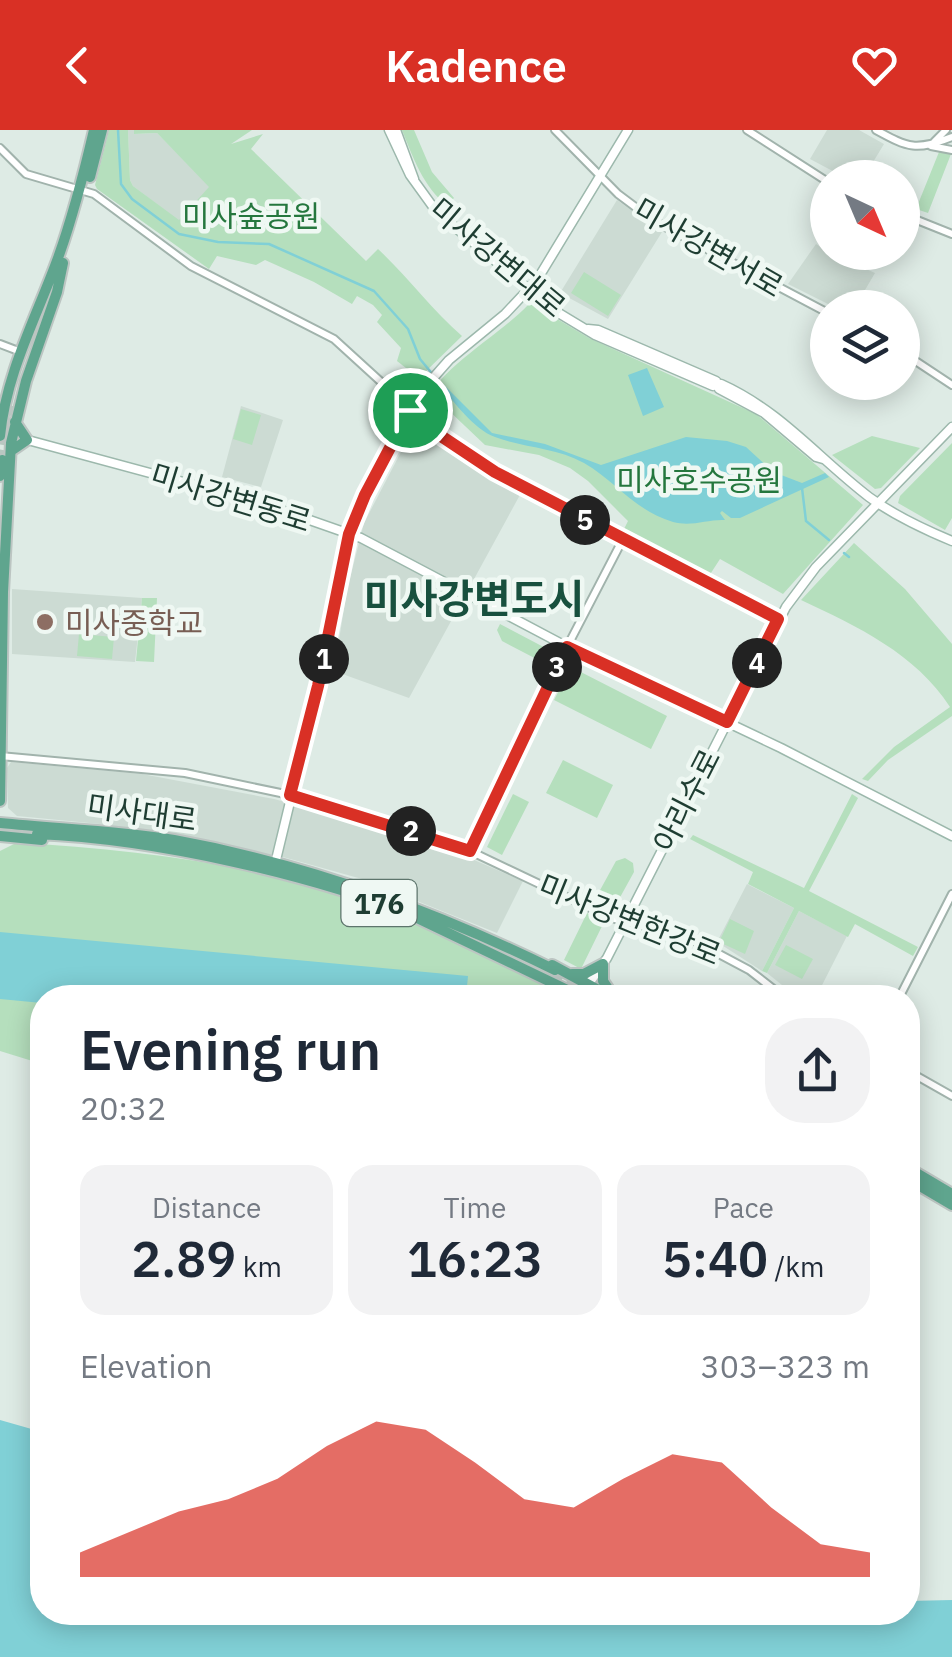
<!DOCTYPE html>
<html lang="en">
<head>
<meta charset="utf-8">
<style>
  body { margin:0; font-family:"IBM Plex Sans","Noto Sans KR",sans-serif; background:#f2f2f3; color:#1f2937; height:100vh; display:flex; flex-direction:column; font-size:38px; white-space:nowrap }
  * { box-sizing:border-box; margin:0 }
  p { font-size:32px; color:#747a83 }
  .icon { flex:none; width:55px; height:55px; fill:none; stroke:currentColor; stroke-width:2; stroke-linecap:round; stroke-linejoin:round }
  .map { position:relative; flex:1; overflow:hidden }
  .drawer { position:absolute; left:30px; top:855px; width:890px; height:640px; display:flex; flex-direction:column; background:#fff; border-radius:40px; box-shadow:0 5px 25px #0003 }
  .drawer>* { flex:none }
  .needle { width:65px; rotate:136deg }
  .tools { position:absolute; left:810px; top:30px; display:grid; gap:20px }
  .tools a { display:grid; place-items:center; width:110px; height:110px; border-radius:50%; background:#fff; box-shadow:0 5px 25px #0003; font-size:50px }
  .pin { position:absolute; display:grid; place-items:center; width:85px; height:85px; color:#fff; margin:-42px; border:5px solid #fff; border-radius:50%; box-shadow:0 2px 10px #0007 }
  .km { position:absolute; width:50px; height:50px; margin:-25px; border-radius:50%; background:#222; color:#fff; font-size:28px; line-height:50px; text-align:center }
  .round { display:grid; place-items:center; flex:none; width:105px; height:105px; border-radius:40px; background:#f2f2f3 }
  .head { display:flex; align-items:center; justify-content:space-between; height:170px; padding:0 50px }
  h1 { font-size:55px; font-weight:600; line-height:75px }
  .stats { display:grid; grid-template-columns:repeat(3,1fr); gap:15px; height:170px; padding:10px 50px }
  .stats div { display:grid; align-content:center; border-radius:25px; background:#f2f2f3; text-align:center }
  .stats b { font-size:50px; font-weight:600 }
  .stats small { font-size:28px; font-weight:400 }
  .stats p { font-size:28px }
  .chart { height:280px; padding:20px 50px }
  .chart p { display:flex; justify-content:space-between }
  .chart svg { width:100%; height:180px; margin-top:10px; fill:#d93025; opacity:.7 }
  header { display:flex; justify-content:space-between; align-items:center; height:130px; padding:0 50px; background:#d93025; color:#fff; font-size:45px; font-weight:600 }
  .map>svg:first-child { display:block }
  .built { fill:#ccdbd3 }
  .green { fill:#b5dfbd }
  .water { fill:#80d0d6 }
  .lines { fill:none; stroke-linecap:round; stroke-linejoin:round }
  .stream { stroke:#80d0d6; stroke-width:2.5 }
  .primary-tunnel { stroke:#b8c8c1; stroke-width:10; stroke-dasharray:10 5; stroke-linecap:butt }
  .tertiary-casing { stroke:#a1b3ac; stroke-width:10 }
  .secondary-casing { stroke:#9cb8ac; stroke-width:11 }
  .primary-casing { stroke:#bcc5c2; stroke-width:14 }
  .tertiary { stroke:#fff; stroke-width:6 }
  .secondary { stroke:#fff; stroke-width:8 }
  .primary { stroke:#5fa58e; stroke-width:10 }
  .route-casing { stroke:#fff; stroke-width:20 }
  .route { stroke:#d93025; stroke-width:12 }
  .education-dot { fill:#8d6e63; stroke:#eff8f3; stroke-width:4 }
  .labels { text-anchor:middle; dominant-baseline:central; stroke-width:9; stroke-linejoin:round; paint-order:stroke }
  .shield { fill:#eff8f3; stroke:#5d756c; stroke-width:2.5 }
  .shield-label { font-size:28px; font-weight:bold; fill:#1e3d32 }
  .park-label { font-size:30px; fill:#25773e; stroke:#eff8f3 }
  .street-label { font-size:30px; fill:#1e3d32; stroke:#eff8f3 }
  .education-label { font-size:30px; fill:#785e54; stroke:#eff8f3; text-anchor:start }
  .district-label { font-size:40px; font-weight:bold; fill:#18503e; stroke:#eff8f3 }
</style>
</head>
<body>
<header><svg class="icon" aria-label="back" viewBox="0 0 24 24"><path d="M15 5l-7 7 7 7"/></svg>Kadence<svg class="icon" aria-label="heart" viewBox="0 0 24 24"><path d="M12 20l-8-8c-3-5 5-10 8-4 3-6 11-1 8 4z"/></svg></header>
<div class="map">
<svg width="952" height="1527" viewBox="0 0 952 1527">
  <rect width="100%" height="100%" fill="#deebe5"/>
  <!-- built -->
  <path class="built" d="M128,0H134L135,4L157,3L210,57L179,91L133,56L130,50Z
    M827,0H859L884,14L864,47H844L810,29Z
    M617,70L662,102L608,189L560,163Z
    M816,114L828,122L875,143L855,177H834L788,154Z
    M241,276L283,290L261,357L222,347Z
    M418,296L521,363L409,568L334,541L347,460L364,393L414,297Z
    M12,459L142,468L135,532L12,524Z
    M11,632L142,644L274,669L379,697L465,726L523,751L497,803L362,749L283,727L100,694L17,686L8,678L7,638Z
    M747,754L794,778L762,841L717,812Z
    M799,781L847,806L816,867H797L767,843Z"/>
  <!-- green -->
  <path class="green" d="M109,0H128L130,50L133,56L179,90L209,57L157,3L134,4V0H252L231,14L263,4L251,19L366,131L378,119C408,147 431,179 462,206L421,246L410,263L404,264L399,256L411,242L397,231L401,218L377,192L382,185L373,175L357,166L352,174L314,152L265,130L256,135L217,126L209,139L97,59L95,55Z
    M402,0H414L432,42L454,68L447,75C424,59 412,25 402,0Z
    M939,22L951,24L928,83L916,79Z
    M584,142L621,165L608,186L571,163Z
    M532,174L589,208L756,284L863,375L783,464L720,429L709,446L623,401L628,391L588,351L570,338L539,325L485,315L445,277L430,288L421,280C435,240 499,206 528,175Z
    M241,279L261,285L252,315L233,309Z
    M872,306L920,318L881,358L875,359L832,325Z
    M952,313V388L945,400L898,373L900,366Z
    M854,413L905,459L952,514V586L888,630L868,651L862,649L894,617L950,577C916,524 857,496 801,470Z
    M142,468H157L154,532L136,531Z
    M500,494L555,523L548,535L502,511L497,500Z
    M79,504L114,507L112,529L77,526Z
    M571,537L667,586L651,619L554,570Z
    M563,630L613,655L597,688L546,663Z
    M513,664L529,672L502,725L487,717Z
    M852,664L858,668L809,761L918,817L913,826L855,794L848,807L799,781L767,843L762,841L794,778L748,754L753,742L690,709L693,705L804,758Z
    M16,713C144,719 280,738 400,785C426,796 451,808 477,820C497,830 550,852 564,867L42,868V934L0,921V721Z
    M625,728L633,733L634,742L618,771L605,776L599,762L616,731Z
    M587,783L604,792L581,839L564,830Z
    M730,789L754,801L745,824L719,812Z
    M786,815L813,829L802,849L775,835Z"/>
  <!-- water -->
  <path class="water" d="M647,238L664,277L643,286L628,245Z
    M441,252L492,303L545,314L601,335L686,307L727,311L746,317L770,339L760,346L776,343L802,353L825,343L829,347L740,388H731L722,381L720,383L725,390C708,389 692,397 673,392C632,379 617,352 584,333C555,317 524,318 495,307C473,299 454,271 439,255Z
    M0,802L468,846L466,867L42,868V873L0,869Z
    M0,1290L42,1302V1482H908V1471L952,1470V1527H0Z"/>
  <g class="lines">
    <!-- stream -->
    <path class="stream" d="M118,0L121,54L132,69L179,104L218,112L269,114L374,161L408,199L420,229L440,253
      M802,358L806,391L829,410
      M844,423L849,427"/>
    <!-- primary-tunnel -->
    <path class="primary-tunnel" d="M2,330L11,274
      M553,845L594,868"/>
    <!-- tertiary casing -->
    <g class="tertiary-casing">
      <path id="tertiary" d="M555,0L618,64L654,91L828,183
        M747,0L828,52
        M876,0C909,18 916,21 952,7
        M934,12L946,0
        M931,16L952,20
        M0,18L26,44L94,64L191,136L334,209L425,292L495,342L779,489
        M902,84L952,104
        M0,214L21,222
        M902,222L952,255
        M0,626L185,643L290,665L418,704L470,721L611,788L687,807L749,840L785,868
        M470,721L567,517L623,409
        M899,868L952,764
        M908,941L952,966"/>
    </g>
    <!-- secondary casing -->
    <g class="secondary-casing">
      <path id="secondary" d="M389,0L410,45L436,81L552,179L595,205L713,256
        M396,0L414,49
        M588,199L598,200L716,251
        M721,254C781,281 818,328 869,367C895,386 923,399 952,411
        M719,259L764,283L816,327L823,329
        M24,309L261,373L361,408L560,513L781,618L952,706
        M275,734L318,556L347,415L365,365L419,264L449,230L505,184L537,150L628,0
        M581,865L607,828L786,477L816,437L952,297"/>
    </g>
    <!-- primary casing -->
    <g class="primary-casing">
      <path id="primary" d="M90,47L102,0
        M0,306C6,243 37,186 58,128C73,86 84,43 94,0
        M11,321L27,310L15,292
        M0,346L2,330
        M0,671L3,462L11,313L26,251L57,162L63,133
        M0,693C58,699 117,700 174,710C307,734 435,781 555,840
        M37,704C157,709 308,744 419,787
        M0,706L42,710
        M415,787L584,868
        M603,834V851L611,863
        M552,835L613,868
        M572,844H584L603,834
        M908,1038L952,1064
        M908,1049L952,1075"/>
    </g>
    <!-- tertiary -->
    <use href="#tertiary" class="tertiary"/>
    <!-- secondary -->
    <use href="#secondary" class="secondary"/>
    <!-- primary -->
    <use href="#primary" class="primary"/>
  </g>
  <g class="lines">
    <!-- route casing -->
    <g class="route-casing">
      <path id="route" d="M410,280L444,308L495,342L778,489L727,592L567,517L470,721L290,665L318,556L349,404L365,365Z"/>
    </g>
    <!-- route -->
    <use href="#route" class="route"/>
  </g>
  <!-- markers -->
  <circle class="education-dot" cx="45" cy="492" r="10"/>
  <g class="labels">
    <!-- shield labels -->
    <rect class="shield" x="341.5" y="750" width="75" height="46" rx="8"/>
    <g class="shield-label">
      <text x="379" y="773">176</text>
    </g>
    <!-- park labels -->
    <g class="park-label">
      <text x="251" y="85">미사숲공원</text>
      <text x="699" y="349">미사호수공원</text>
    </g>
    <!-- street labels -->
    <g class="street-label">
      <text transform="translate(709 117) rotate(30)">미사강변서로</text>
      <text transform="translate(498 127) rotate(40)">미사강변대로</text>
      <text transform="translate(231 367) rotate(17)">미사강변동로</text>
      <text transform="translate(686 670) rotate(-63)">아리수로</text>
      <text transform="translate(142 682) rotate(8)">미사대로</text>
      <text transform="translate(630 789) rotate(22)">미사강변한강로</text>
    </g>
    <!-- education labels -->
    <g class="education-label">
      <text x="65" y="492">미사중학교</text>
    </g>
    <!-- district labels -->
    <g class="district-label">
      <text x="474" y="468">미사강변도시</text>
    </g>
  </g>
</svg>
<div class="tools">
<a><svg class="needle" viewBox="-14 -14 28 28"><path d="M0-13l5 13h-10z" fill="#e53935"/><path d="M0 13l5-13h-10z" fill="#747a83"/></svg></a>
<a><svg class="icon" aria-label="layers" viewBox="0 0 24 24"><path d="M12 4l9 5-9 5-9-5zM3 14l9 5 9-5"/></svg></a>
</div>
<div class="pin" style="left:410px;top:280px;background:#1e9e55"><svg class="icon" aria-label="arrive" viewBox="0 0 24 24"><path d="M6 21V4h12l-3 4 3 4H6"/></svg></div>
<b class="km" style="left:324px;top:529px">1</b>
<b class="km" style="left:411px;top:701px">2</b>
<b class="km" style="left:557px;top:537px">3</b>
<b class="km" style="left:757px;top:533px">4</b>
<b class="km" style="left:585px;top:390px">5</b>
<section class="drawer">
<div class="head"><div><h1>Evening run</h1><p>20:32</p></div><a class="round"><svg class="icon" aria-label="share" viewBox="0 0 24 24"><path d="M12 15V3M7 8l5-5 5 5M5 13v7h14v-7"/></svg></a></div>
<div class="stats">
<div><p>Distance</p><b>2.89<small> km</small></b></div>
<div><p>Time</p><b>16:23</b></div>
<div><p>Pace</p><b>5:40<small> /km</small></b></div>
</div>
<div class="chart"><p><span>Elevation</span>303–323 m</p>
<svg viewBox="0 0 160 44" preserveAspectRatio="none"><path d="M0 44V38L10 33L20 28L30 25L40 20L50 12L60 6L70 8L80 16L90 25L100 27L110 20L120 14L130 16L140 27L150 36L160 38V44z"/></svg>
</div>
</section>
</div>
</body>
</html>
